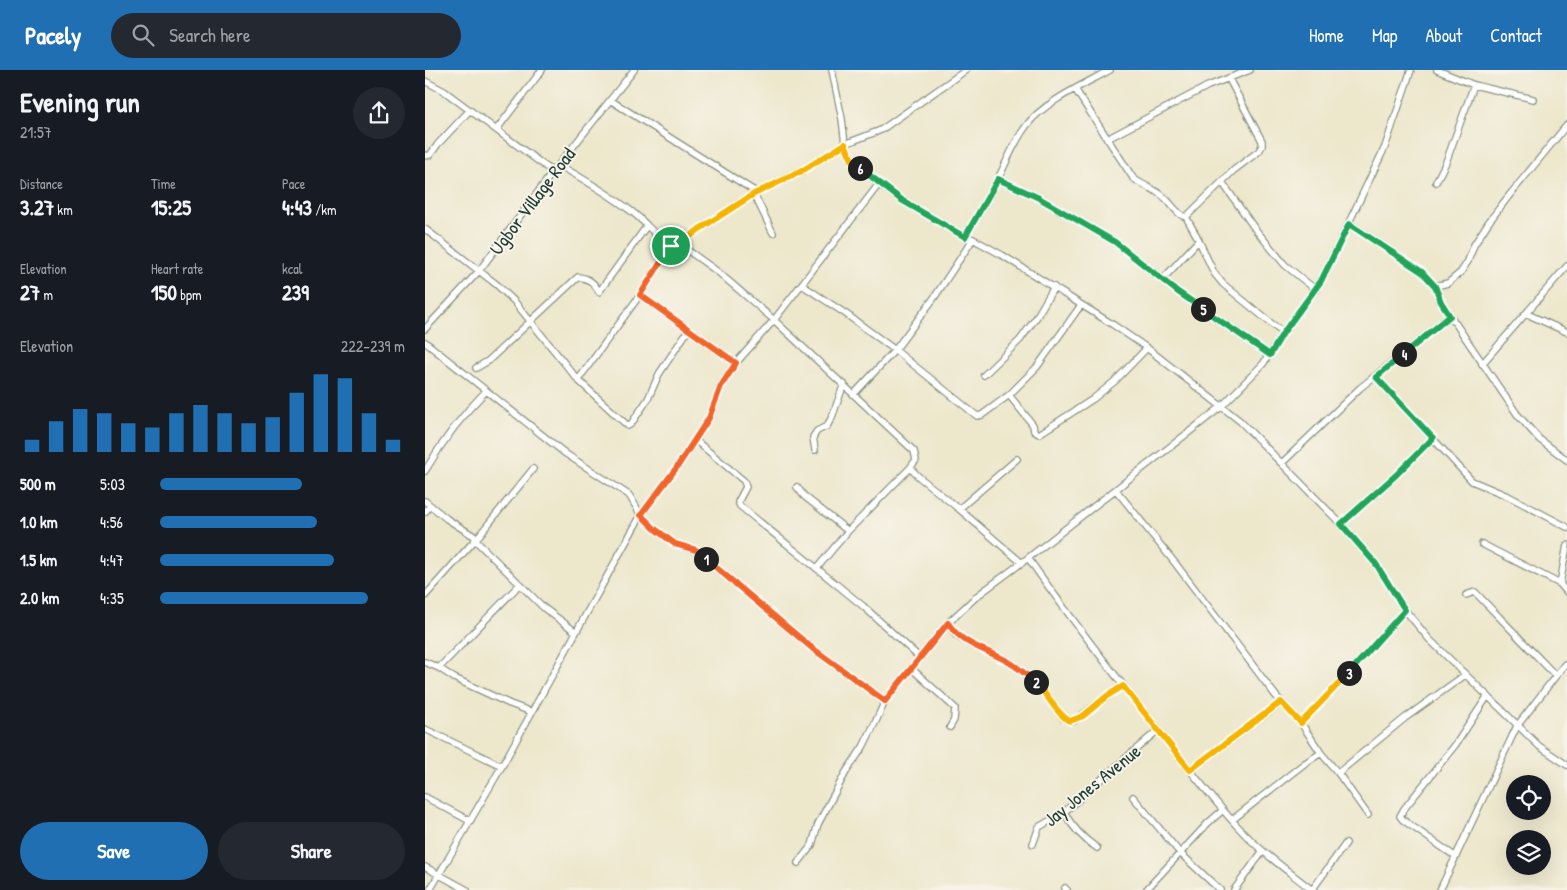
<!DOCTYPE html>
<html lang="en">
<head>
<meta charset="utf-8">
<style>
  body { margin:0; font-family:"Patrick Hand",sans-serif; background:#242831; color:#f1f3f6; height:100vh; display:flex; flex-direction:column; font-size:19px; white-space:nowrap }
  * { box-sizing:border-box; margin:0 }
  p { font-size:16px; color:#9ea1a6 }
  .icon { flex:none; width:28px; height:28px; fill:none; stroke:currentColor; stroke-width:2; stroke-linecap:round; stroke-linejoin:round }
  .map { position:relative; flex:1; overflow:hidden }
  .details { display:flex; flex-direction:column; background:#171b24; width:425px }
  .details>* { flex:none }
  .controls { position:absolute; left:1081px; top:705px; display:grid; gap:10px }
  .controls a { display:grid; place-items:center; width:45px; height:45px; border-radius:50%; background:#171b24; box-shadow:0 5px 20px #0002; font-size:25px }
  .pin { position:absolute; display:grid; place-items:center; width:42px; height:42px; color:#fff; margin:-21px; border:2px solid #fff; border-radius:50%; box-shadow:0 1px 5px #0007 }
  .km { position:absolute; width:25px; height:25px; margin:-12px; border-radius:50%; background:#222; color:#fff; font-size:14px; line-height:25px; text-align:center }
  .round { display:grid; place-items:center; flex:none; width:52px; height:52px; border-radius:26px; background:#242831 }
  .head { display:flex; align-items:center; justify-content:space-between; height:85px; padding:0 20px }
  h1 { font-size:28px; font-weight:700; line-height:38px }
  .figures { display:grid; grid-template-columns:repeat(3,1fr); gap:8px; height:85px; padding:5px 20px }
  .figures div { display:grid; align-content:center }
  .figures b { font-size:21px; font-weight:700 }
  .figures small { font-size:14px; font-weight:400 }
  .figures p { font-size:14px }
  .chart { height:140px; padding:10px 20px }
  .chart p { display:flex; justify-content:space-between }
  .chart svg { width:100%; height:90px; margin-top:5px; stroke:#1f6fb2; stroke-width:6 }
  .action { display:flex; gap:10px; margin-top:auto; padding:10px 20px }
  .action a { flex:1; height:58px; border-radius:30px; background:#1f6fb2; color:#fff; font-size:20px; font-weight:700; line-height:58px; text-align:center }
  .action a+a { background:#242831; color:#f1f3f6 }
  ul { padding:0 20px; list-style:none; font-size:16px }
  li { display:grid; grid-template-columns:80px 60px 1fr; align-items:center; height:38px }
  li i { height:12px; border-radius:6px; background:#1f6fb2 }
  header { display:flex; align-items:center; gap:30px; box-sizing:border-box; height:70px; padding:0 25px; background:#1f6fb2; color:#fff }
  header strong { font-size:24px }
  nav { display:flex; gap:28px; margin-inline-start:auto; font-size:18px }
  .search { width:350px; height:45px; background:#242831; display:flex; align-items:center; gap:12px; box-sizing:border-box; padding:0 18px; border-radius:28px; color:#9ea1a6; font-size:19px }
  main { display:flex; flex:1; min-height:0 }
  .map>svg:first-child { display:block }
  .lines { fill:none; stroke-linecap:round; stroke-linejoin:round }
  .minor-casing { stroke:#869280; stroke-width:8 }
  .minor { stroke:#fff; stroke-width:5.5 }
  .split-1-casing { stroke:#fff; stroke-width:10 }
  .split-2-casing { stroke:#fff; stroke-width:10 }
  .split-3-casing { stroke:#fff; stroke-width:10 }
  .split-4-casing { stroke:#fff; stroke-width:10 }
  .split-5-casing { stroke:#fff; stroke-width:10 }
  .split-6-casing { stroke:#fff; stroke-width:10 }
  .split-7-casing { stroke:#fff; stroke-width:10 }
  .split-1 { stroke:#f0652b; stroke-width:6 }
  .split-2 { stroke:#f0652b; stroke-width:6 }
  .split-3 { stroke:#f5b400; stroke-width:6 }
  .split-4 { stroke:#22a559; stroke-width:6 }
  .split-5 { stroke:#22a559; stroke-width:6 }
  .split-6 { stroke:#22a559; stroke-width:6 }
  .split-7 { stroke:#f5b400; stroke-width:6 }
  .labels { text-anchor:middle; dominant-baseline:central; stroke-width:4; stroke-linejoin:round; paint-order:stroke }
  .street-label { font-size:19px; fill:#1f3d34; stroke:#f7f3e8 }
</style>
</head>
<body>
<header>
<strong>Pacely</strong>
<div class="search"><svg class="icon" aria-label="search" viewBox="0 0 24 24"><circle cx="10" cy="10" r="6"/><path d="M15 15l6 6"/></svg>Search here</div>
<nav><a>Home</a><a>Map</a><a>About</a><a>Contact</a></nav>
</header>
<main>
<section class="details">
<div class="head"><div><h1>Evening run</h1><p>21:57</p></div><a class="round"><svg class="icon" aria-label="share" viewBox="0 0 24 24"><path d="M12 15V3M7 8l5-5 5 5M5 13v7h14v-7"/></svg></a></div>
<div class="figures">
<div><p>Distance</p><b>3.27<small> km</small></b></div>
<div><p>Time</p><b>15:25</b></div>
<div><p>Pace</p><b>4:43<small> /km</small></b></div>
</div>
<div class="figures">
<div><p>Elevation</p><b>27<small> m</small></b></div>
<div><p>Heart rate</p><b>150<small> bpm</small></b></div>
<div><p>kcal</p><b>239</b></div>
</div>
<div class="chart"><p><span>Elevation</span>222–239 m</p>
<svg viewBox="0 0 160 44" preserveAspectRatio="none"><path d="M5 44V38M15 44V29M25 44V23M35 44V25M45 44V30M55 44V32M65 44V25M75 44V21M85 44V25M95 44V30M105 44V27M115 44V15M125 44V6M135 44V8M145 44V25M155 44V38"/></svg>
</div>
<ul>
<li><b>500 m</b>5:03<i style="width:58%"></i></li>
<li><b>1.0 km</b>4:56<i style="width:64%"></i></li>
<li><b>1.5 km</b>4:47<i style="width:71%"></i></li>
<li><b>2.0 km</b>4:35<i style="width:85%"></i></li>
</ul>
<div class="action"><a>Save</a><a>Share</a></div>
</section>
<div class="map">
<svg width="1142" height="820" viewBox="0 0 1142 820">
  <rect width="100%" height="100%" fill="#f7f3e8"/>
  <filter id="ink" filterUnits="userSpaceOnUse"><feTurbulence type="fractalNoise" baseFrequency=".02" numOctaves="2"/><feDisplacementMap in="SourceGraphic" scale="10" xChannelSelector="R" yChannelSelector="G"/><feConvolveMatrix kernelMatrix="1 2 1 2 8 2 1 2 1" color-interpolation-filters="sRGB"/></filter>
  <filter id="wash" filterUnits="userSpaceOnUse"><feTurbulence type="fractalNoise" baseFrequency=".0096" numOctaves="4" result="noise"/><feDisplacementMap in="SourceGraphic" scale="20" xChannelSelector="R" yChannelSelector="G"/><feGaussianBlur stdDeviation="1.12" result="paint"/><feColorMatrix in="noise" values="0 0 0 0 0 0 0 0 0 0 0 0 0 0 0 0 0 1.4 0 .05"/><feComposite in="paint" operator="in"/></filter>
  <g filter="url(#wash)">
    <rect width="100%" height="100%" fill="#ede7cc"/>
  </g>
  <g filter="url(#ink)">
    <g class="lines">
      <!-- minor casing -->
      <g class="minor-casing">
        <path id="minor" d="M407,0L417,49L420,74L427,90L454,114L478,131L540,167L548,169L577,185L687,254L722,278L815,351L916,454L951,494L980,540L1004,569L1114,676L1142,695
          M1012,0L1049,15L1108,29
          M0,11L19,21L128,102
          M650,19L708,108C718,116 732,120 740,128C747,134 753,146 761,147L809,100L834,81L837,76V71L804,9
          M185,30L331,122
          M72,59L117,0
          M682,69L783,16L825,0
          M0,85L2,86L5,85L13,74L45,40
          M134,95C158,109 183,123 206,141C221,152 229,166 246,176L252,172L256,174L273,160L329,124L375,102L420,74L456,60L541,0
          M573,109C582,91 590,70 602,55C619,32 660,14 685,0
          M797,112L830,159L860,195L891,220
          M1011,112L1021,92L1049,15
          M329,124L348,163
          M924,153L997,202L1010,216L1016,232L1092,344L1114,369L1142,390
          M0,159L71,214L89,231L153,310L203,356L206,354L223,329L234,304L264,259
          M540,167L573,109L614,128L690,172L753,222L845,285
          M774,171L789,203L798,214L858,263
          M254,174L293,202L349,250L489,381L491,390L485,398L423,461L392,498
          M737,210L774,170L761,147
          M377,215L421,244L470,280L552,346L557,345L584,325L612,297L656,235
          M1010,216L1023,213L1036,202L1043,191L1049,175L1063,153L1083,127L1142,55
          M215,225L311,293
          M1102,244L1142,262
          M0,259L54,201L128,102L209,0
          M0,272L141,384L204,425L216,445L230,459L250,474L271,481L387,578L460,631
          M1057,294L1142,196
          M51,298L63,291L153,207C163,208 169,212 174,222L221,157
          M559,305L595,270L611,248L629,217
          M951,307L1047,411L1085,427L1142,457
          M153,310L215,225L246,176
          M429,324L470,280L509,228L548,169
          M584,325L608,355L609,361L614,364L668,329L690,311L722,278
          M270,370L319,411L321,417L313,432L315,436L438,536L494,587
          M390,380L388,367L392,361L402,356L407,347L419,314
          M857,393L935,318L1025,246
          M485,398L494,407L534,439L597,493
          M0,401C17,372 37,345 61,321
          M372,417L379,426L423,461
          M691,420L750,493L851,626L876,653
          M0,431L22,449L52,468L50,470L119,538L151,562
          M534,439L592,389
          M0,442L5,436
          M916,454L971,405L1008,368
          M52,468L108,399
          M1057,474L1135,514L1142,522
          M603,488C643,545 685,599 727,652C756,688 783,725 814,758C836,782 862,800 887,820L921,773
          M1135,514L1142,475
          M1041,525L1050,522L1130,605
          M0,526L50,470
          M523,553C525,557 528,562 531,565C549,579 571,583 589,595C611,611 623,627 638,648L649,651L698,615
          M0,592L14,598L29,608L85,634L107,642
          M14,598L95,514
          M486,598L530,638L529,650L525,657
          M0,659L77,696
          M896,683L913,703L943,745
          M765,700L856,633
          M913,703L980,648L1040,605
          M0,727L45,751
          M708,727L755,783L795,820
          M639,742C647,757 657,768 672,778
          M807,750L880,693L896,683L876,653L922,605L980,540
          M608,774L614,757L638,743L733,660
          M1031,787L978,750L975,746L979,739L1031,674L1062,627
          M373,793L387,775L393,754L421,702L438,677L451,651L460,631L523,553L552,526L603,488L796,337L838,294L858,263L896,211L960,77L986,0
          M0,797L42,820
          M640,818L642,820
          M5,820L77,696L216,445L252,397L285,347L296,315L311,293L349,250L454,114
          M721,820L783,753L798,740
          M809,820L838,781
          M1015,820L1092,656L1140,594H1142"/>
      </g>
      <!-- minor -->
      <use href="#minor" class="minor"/>
    </g>
  </g>
  <g class="lines" filter="url(#ink)">
    <!-- split-1 casing -->
    <g class="split-1-casing">
      <path id="split-1" d="M246,176L215,225L311,293L296,316L284,348L252,397L216,445L230,459L250,474L271,480L281,489"/>
    </g>
    <!-- split-2 casing -->
    <g class="split-2-casing">
      <path id="split-2" d="M281,489L387,578L460,631L523,553C537,575 560,579 582,591C592,596 601,605 611,612"/>
    </g>
    <!-- split-3 casing -->
    <g class="split-3-casing">
      <path id="split-3" d="M611,612C619,621 635,648 645,651L658,646L682,626L698,616L765,700L856,632L876,653L924,603"/>
    </g>
    <!-- split-4 casing -->
    <g class="split-4-casing">
      <path id="split-4" d="M924,603L980,540L951,494L916,454L971,405L1008,368L951,307L979,284"/>
    </g>
    <!-- split-5 casing -->
    <g class="split-5-casing">
      <path id="split-5" d="M778,239L845,285L858,263L896,211L924,154L997,202L1010,216L1016,232L1025,246L979,284"/>
    </g>
    <!-- split-6 casing -->
    <g class="split-6-casing">
      <path id="split-6" d="M435,98L478,131L540,167L573,109L614,128L690,172L753,222L778,239"/>
    </g>
    <!-- split-7 casing -->
    <g class="split-7-casing">
      <path id="split-7" d="M246,176L252,172L256,174L273,160L329,124L375,102L420,74L427,90L435,98"/>
    </g>
    <!-- split-1 -->
    <use href="#split-1" class="split-1"/>
    <!-- split-2 -->
    <use href="#split-2" class="split-2"/>
    <!-- split-3 -->
    <use href="#split-3" class="split-3"/>
    <!-- split-4 -->
    <use href="#split-4" class="split-4"/>
    <!-- split-5 -->
    <use href="#split-5" class="split-5"/>
    <!-- split-6 -->
    <use href="#split-6" class="split-6"/>
    <!-- split-7 -->
    <use href="#split-7" class="split-7"/>
  </g>
  <g class="labels">
    <!-- street labels -->
    <g class="street-label">
      <text transform="translate(107 131) rotate(-53)">Ugbor Village Road</text>
      <text transform="translate(667 715) rotate(-39)">Jay Jones Avenue</text>
    </g>
  </g>
</svg>
<div class="controls">
<a><svg class="icon" aria-label="locate" viewBox="0 0 24 24"><circle cx="12" cy="12" r="6"/><path d="M12 2v4M12 18v4M2 12h4M18 12h4"/></svg></a>
<a><svg class="icon" aria-label="layers" viewBox="0 0 24 24"><path d="M12 4l9 5-9 5-9-5zM3 14l9 5 9-5"/></svg></a>
</div>
<div class="pin" style="left:246px;top:176px;background:#1e9e55"><svg class="icon" aria-label="arrive" viewBox="0 0 24 24"><path d="M6 21V4h12l-3 4 3 4H6"/></svg></div>
<b class="km" style="left:281px;top:489px">1</b>
<b class="km" style="left:611px;top:612px">2</b>
<b class="km" style="left:924px;top:603px">3</b>
<b class="km" style="left:979px;top:284px">4</b>
<b class="km" style="left:778px;top:239px">5</b>
<b class="km" style="left:435px;top:98px">6</b>
</div>
</main>
</body>
</html>
